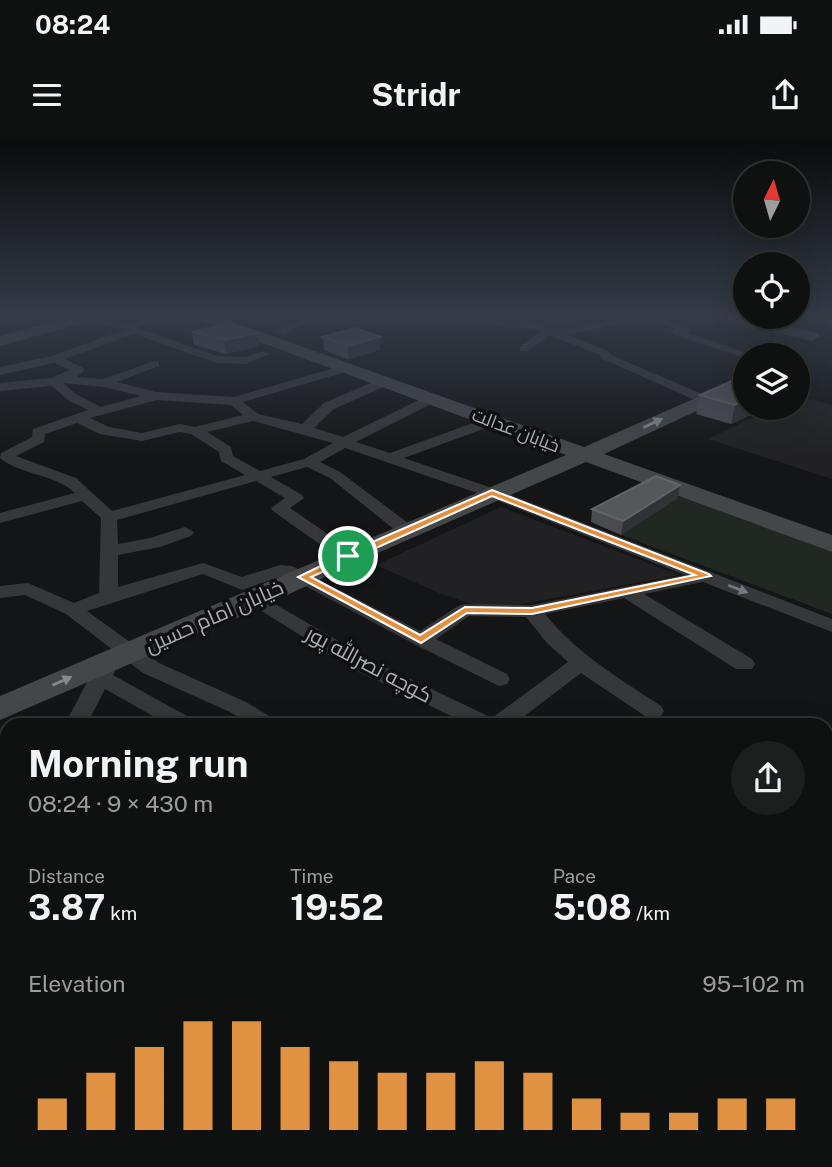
<!DOCTYPE html>
<html lang="en">
<head>
<meta charset="utf-8">
<style>
  body { margin:0; font-family:"Public Sans",Cairo,sans-serif; background:#1d1e1e; color:#f1f3f6; height:100vh; display:flex; flex-direction:column; font-size:26px; white-space:nowrap }
  * { box-sizing:border-box; margin:0 }
  p { font-size:23px; color:#9b9d9f }
  .icon { flex:none; width:38px; height:38px; fill:none; stroke:currentColor; stroke-width:2; stroke-linecap:round; stroke-linejoin:round }
  .map { position:relative; flex:1; overflow:hidden }
  .side { position:absolute; left:0px; top:578px; width:833px; height:450px; display:flex; flex-direction:column; background:#0f1010; border-radius:21px 21px 0 0; box-shadow:0 7px 28px #0002,0 0 0 2px #2f3030 }
  .side>* { flex:none }
  .needle { width:46px; rotate:5deg }
  .fabs { position:absolute; left:733px; top:21px; display:grid; gap:14px }
  .fabs a { display:grid; place-items:center; width:77px; height:77px; border-radius:50%; background:#0f1010; box-shadow:0 7px 28px #0002,0 0 0 2px #2f3030; font-size:35px }
  .pin { position:absolute; display:grid; place-items:center; width:60px; height:60px; color:#fff; margin:-30px; border:4px solid #fff; border-radius:50%; box-shadow:0 2px 7px #0007 }
  .round { display:grid; place-items:center; flex:none; width:74px; height:74px; border-radius:37px; background:#1d1e1e }
  .overview { display:flex; align-items:center; justify-content:space-between; height:119px; padding:0 28px }
  h1 { font-size:38px; font-weight:700; line-height:52px }
  .stats { display:grid; grid-template-columns:repeat(3,1fr); gap:10px; height:119px; padding:7px 28px }
  .stats div { display:grid; align-content:center }
  .stats b { font-size:35px; font-weight:700 }
  .stats small { font-size:19px; font-weight:400 }
  .stats p { font-size:19px }
  .chart { height:196px; padding:14px 28px }
  .chart p { display:flex; justify-content:space-between }
  .chart svg { width:100%; height:126px; margin-top:7px; stroke:#e09242; stroke-width:6 }
  .status { display:flex; justify-content:space-between; align-items:center; height:49px; padding:0 35px; background:#0f1010; direction:ltr }
  .status svg { height:19px; fill:currentColor }
  header { display:flex; justify-content:space-between; align-items:center; height:91px; padding:0 28px; background:#0f1010; font-size:32px; font-weight:700 }
  .map>svg:first-child { display:block }
  .built { fill:#212123 }
  .green { fill:#212821 }
  .lines { fill:none; stroke-linecap:round; stroke-linejoin:round }
  .street { fill:#36373b; fill-rule:evenodd }
  .secondary { fill:#44474a; fill-rule:evenodd }
  .wall { fill:#4b4c51 }
  .shaded-wall { fill:#313235 }
  .building { fill:#55575b; stroke:#626469; stroke-width:2 }
  .oneway { fill:#858a90 }
  .oneway2 { fill:#75787e }
  .route { fill:#e09242; stroke:#fff; stroke-width:2; fill-rule:evenodd }
  .labels { text-anchor:middle; dominant-baseline:central; stroke-width:7; stroke-linejoin:round; paint-order:stroke }
  .far-street-label { font-size:18px; fill:#a8aeb5; stroke:#0f1011 }
  .street-label { font-size:21px; fill:#a8aeb5; stroke:#0f1011 }
</style>
</head>
<body>
<div class="status"><b>08:24</b><svg viewBox="0 0 49 12"><path d="M0 12V9h3v3zM5 12V6h3v6zM10 12V3h3v9zM15 12V0h3v12zM26 1h20v11H26zM47 4h2v5h-2z"/></svg></div>
<header><svg class="icon" aria-label="menu" viewBox="0 0 24 24"><path d="M4 6h16M4 12h16M4 18h16"/></svg>Stridr<svg class="icon" aria-label="share" viewBox="0 0 24 24"><path d="M12 15V3M7 8l5-5 5 5M5 13v7h14v-7"/></svg></header>
<div class="map">
<svg width="832" height="1027" viewBox="0 0 832 1027">
  <rect width="100%" height="100%" fill="#141516"/>
  <!-- built -->
  <path class="built" d="M798,256L832,265V339L708,299L772,268H798Z
    M501,367L680,435L489,470L439,453L376,425Z"/>
  <!-- green -->
  <path class="green" d="M681,356L832,412V474L621,395Z"/>
  <g class="lines">
    <!-- street -->
    <path class="street" d="M37,175H55L77,181L72,184Z
      M83,175L129,184L142,180L140,175H158L155,182L137,188L217,216L245,217L264,211L270,214L246,224L217,223L134,194L65,219L83,228L85,230L77,237L103,239L155,221L159,222V226L117,242L156,252L234,257L348,224L354,228L352,230L243,262L258,274L302,284L324,263L382,238H390V244L334,269L314,288L343,297L429,255H437V261L356,302L390,313L487,278H497V284L404,318L498,350L832,479V492L703,442L644,454L752,519L755,524L752,529H736L624,458L545,474C577,514 619,538 661,566L664,571L661,576L653,578L645,576L581,533L514,584H468L359,532L244,460L254,454L261,456L375,522L492,578L568,522L547,503L526,477L469,476L436,499L507,534L510,539L507,544L499,546L414,504L296,441L295,436H282L242,450L203,434L87,471L159,523L246,562L274,579L278,584H250L230,572L143,533L66,474L25,455L0,458V446L28,443L74,463L99,453L101,378L82,361L0,383V373L75,353C54,333 22,336 0,318L1,313L32,297L33,289L88,270L68,260L52,246L0,251V243L51,238L70,230L54,223L0,235V227L52,216L126,189L83,179ZM63,243L104,247L141,256L101,267L76,254ZM157,260L231,265L243,275L195,287L180,284L142,293L109,287L90,278ZM253,281L333,303L304,319L260,331L233,316L231,307L207,292ZM77,283L100,294L142,301L180,292L191,294L219,312L221,321L245,335L112,371L76,338L16,316L44,302L45,294ZM345,308L486,356L685,435L532,465L465,464L458,466L420,491L292,426L280,425L242,437L203,423L118,447V415L160,407L191,396L194,392L185,387L150,398L118,404L117,380L256,341L285,358L271,368L273,371L342,420H354L357,416L354,412L290,368L304,358L302,355L271,337L307,327L330,338L400,394H412L414,390L412,386L340,332L320,322Z
      M331,175H384L363,181Z
      M401,175H416L431,180L426,183Z
      M478,175H488C502,187 519,175 536,175L529,181L557,191L632,175H653L691,188L692,190L689,193L752,215L742,217L672,194L671,192L675,189L644,178L568,195L608,211L611,215L709,257L710,260L704,264L603,219L600,215L549,195L528,211H520V207L540,192C519,184 500,188 478,180Z
      M798,175L832,177V183L794,178Z
      M307,176L316,178L285,194L276,192Z
      M106,520L114,522L117,527L113,535L192,579L195,584H167L105,549L87,584H65L95,527L98,522Z
      M0,654L7,657V681L0,679Z
      M826,677L832,679V701L826,699Z
      M0,699L7,702V729L0,727Z
      M7,786V814L0,816V788Z
      M176,1020H215L218,1027H179Z
      M227,1020H267L270,1027H230Z"/>
    <!-- secondary -->
    <path class="secondary" d="M79,175H102L100,178L0,206V196Z
      M193,175H213L584,307L746,236V248L604,314L832,395V412L586,322L357,422L264,466L0,580V556L566,315L195,178Z
      M710,175H736L818,193L820,196L812,201L712,178Z
      M832,626V656L826,658V628Z
      M449,1020H515L512,1027H446Z"/>
  </g>
  <!-- wall -->
  <path class="wall" d="M192,192L259,206L226,214L194,205Z
    M323,197L380,210L348,219L324,210Z
    M700,255L746,268H757L754,270L753,274L731,284L696,274Z
    M678,358L621,395L591,382L592,369Z"/>
  <!-- shaded-wall -->
  <path class="shaded-wall" d="M257,193L259,206L226,214L224,200Z
    M380,197V210L348,219V206Z
    M746,260V268H757L754,270L753,274L731,284L735,265Z
    M680,345L678,358L621,395L623,381Z"/>
  <!-- building -->
  <path class="building" d="M230,183L257,193L224,200L192,192Z
    M355,188L380,197L348,206L323,197Z
    M745,235L746,260L735,265L700,255Z
    M656,336L680,345L623,381L592,369Z"/>
  <!-- one-way arrows -->
  <defs><path id="oneway-solid" d="M-6-.8H1V-3.2L6.5 0L1 3.2V.8H-6Z" transform="scale(1.75)"/></defs>
  <g class="oneway">
    <use href="#oneway-solid" transform="translate(653 283) rotate(-25)"/>
    <use href="#oneway-solid" transform="translate(62 541) rotate(-24)"/>
  </g>
  <use class="oneway2" href="#oneway-solid" transform="translate(738 449) rotate(21)"/>
  <!-- sky -->
  <linearGradient id="sky" x2="0" y2="1"><stop stop-color="#0b0c0c"/><stop offset="0.55" stop-color="#343b47"/><stop offset="1" stop-color="#343b47" stop-opacity="0"/></linearGradient>
  <rect width="832" height="318" fill="url(#sky)"/>
  <!-- route -->
  <path class="route" d="M492,350L709,434L711,436L532,474L467,473L421,503L298,437L345,414ZM492,356L695,435L532,468L465,467L420,495L311,437Z"/>
  <g class="labels">
    <!-- far-street labels -->
    <g class="far-street-label">
      <text transform="translate(516 290) rotate(21)">خیابان عدالت</text>
    </g>
    <!-- street labels -->
    <g class="street-label">
      <text transform="translate(214 476) rotate(-24)">خیابان امام حسین</text>
      <text transform="translate(369 524) rotate(28)">کوچه نصرالله پور</text>
    </g>
  </g>
</svg>
<div class="fabs">
<a><svg class="needle" viewBox="-14 -14 28 28"><path d="M0-13l5 13h-10z" fill="#e53935"/><path d="M0 13l5-13h-10z" fill="#9b9d9f"/></svg></a>
<a><svg class="icon" aria-label="locate" viewBox="0 0 24 24"><circle cx="12" cy="12" r="6"/><path d="M12 2v4M12 18v4M2 12h4M18 12h4"/></svg></a>
<a><svg class="icon" aria-label="layers" viewBox="0 0 24 24"><path d="M12 4l9 5-9 5-9-5zM3 14l9 5 9-5"/></svg></a>
</div>
<div class="pin" style="left:348px;top:416px;background:#1e9e55"><svg class="icon" aria-label="arrive" viewBox="0 0 24 24"><path d="M6 21V4h12l-3 4 3 4H6"/></svg></div>
<section class="side">
<div class="overview"><div><h1>Morning run</h1><p>08:24 · 9 × 430 m</p></div><a class="round"><svg class="icon" aria-label="share" viewBox="0 0 24 24"><path d="M12 15V3M7 8l5-5 5 5M5 13v7h14v-7"/></svg></a></div>
<div class="stats">
<div><p>Distance</p><b>3.87<small> km</small></b></div>
<div><p>Time</p><b>19:52</b></div>
<div><p>Pace</p><b>5:08<small> /km</small></b></div>
</div>
<div class="chart"><p><span>Elevation</span>95–102 m</p>
<svg viewBox="0 0 160 44" preserveAspectRatio="none"><path d="M5 44V33M15 44V24M25 44V15M35 44V6M45 44V6M55 44V15M65 44V20M75 44V24M85 44V24M95 44V20M105 44V24M115 44V33M125 44V38M135 44V38M145 44V33M155 44V33"/></svg>
</div>
</section>
</div>
</body>
</html>
